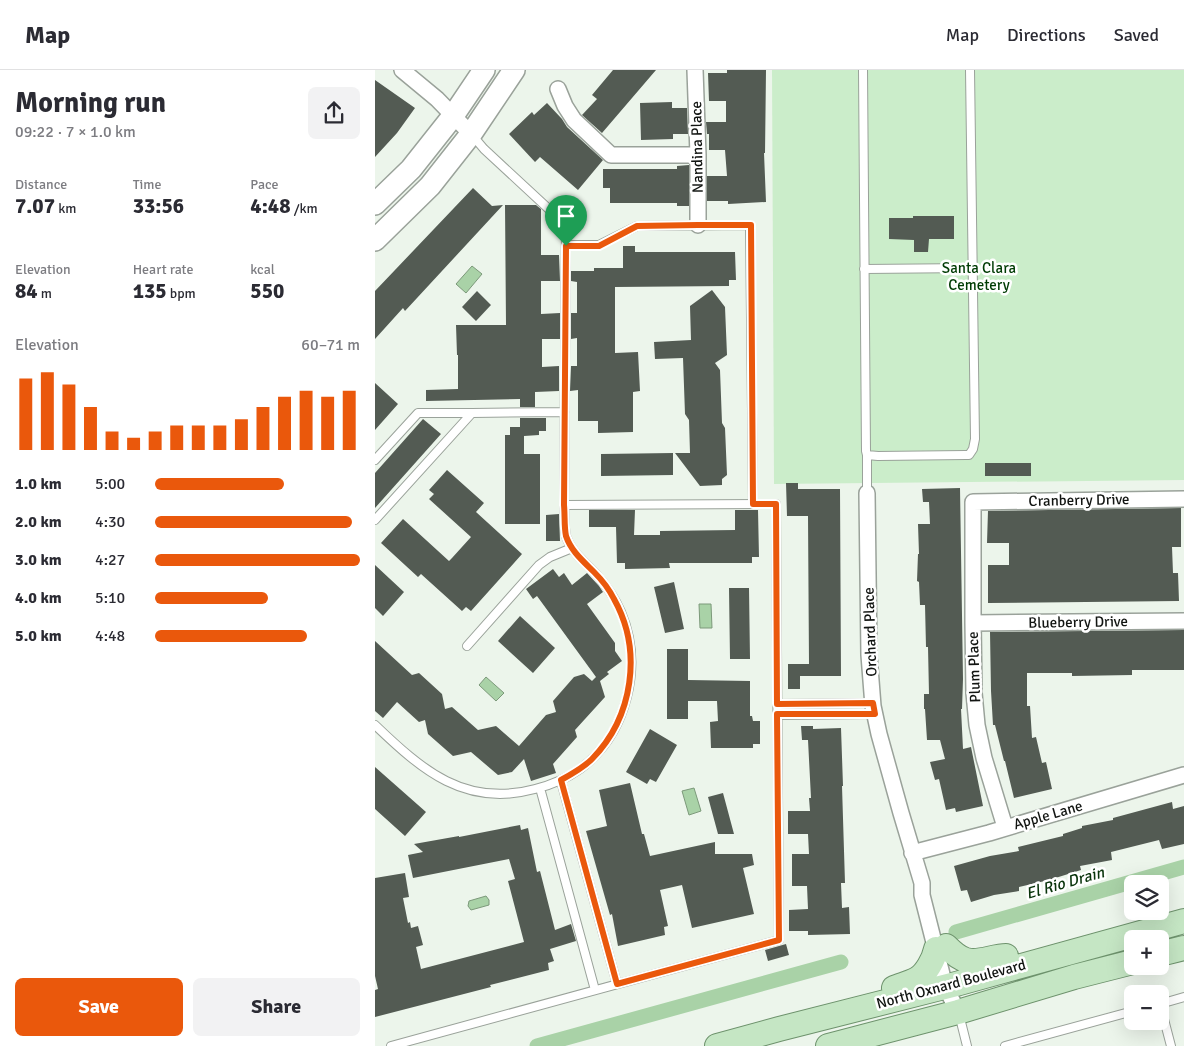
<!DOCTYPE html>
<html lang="en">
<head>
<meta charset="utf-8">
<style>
  body { margin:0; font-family:Signika,sans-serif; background:#f2f2f3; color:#2b2b33; height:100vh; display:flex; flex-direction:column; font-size:19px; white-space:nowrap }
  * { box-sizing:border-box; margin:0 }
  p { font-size:16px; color:#7c7c81 }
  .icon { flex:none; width:28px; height:28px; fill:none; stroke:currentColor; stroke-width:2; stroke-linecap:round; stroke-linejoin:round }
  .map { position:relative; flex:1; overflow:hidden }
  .details { display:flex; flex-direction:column; background:#fff; width:375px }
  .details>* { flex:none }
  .fabs { position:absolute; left:749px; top:805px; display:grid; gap:10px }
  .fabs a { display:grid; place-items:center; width:45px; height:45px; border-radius:8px; background:#fff; box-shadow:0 5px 20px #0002; font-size:25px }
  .pin { position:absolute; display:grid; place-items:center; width:42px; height:42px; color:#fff; margin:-51px -21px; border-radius:50% 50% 50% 0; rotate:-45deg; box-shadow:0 0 5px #0007 }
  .pin .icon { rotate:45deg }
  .round { display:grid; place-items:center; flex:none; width:52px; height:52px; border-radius:8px; background:#f2f2f3 }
  .overview { display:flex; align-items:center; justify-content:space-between; height:85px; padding:0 15px }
  h1 { font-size:28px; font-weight:700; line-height:38px }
  .metrics { display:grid; grid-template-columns:repeat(3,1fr); gap:8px; height:85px; padding:5px 15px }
  .metrics div { display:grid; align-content:center }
  .metrics b { font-size:21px; font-weight:700 }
  .metrics small { font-size:14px; font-weight:400 }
  .metrics p { font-size:14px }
  .chart { height:140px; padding:10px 15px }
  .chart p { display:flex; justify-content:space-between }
  .chart svg { width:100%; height:90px; margin-top:5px; stroke:#ea580c; stroke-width:6 }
  .primary-button { display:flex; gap:10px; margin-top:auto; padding:10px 15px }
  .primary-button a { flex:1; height:58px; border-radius:8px; background:#ea580c; color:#fff; font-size:20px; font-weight:700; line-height:58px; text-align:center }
  .primary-button a+a { background:#f2f2f3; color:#2b2b33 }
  ul { padding:0 15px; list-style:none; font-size:16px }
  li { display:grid; grid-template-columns:80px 60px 1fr; align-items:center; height:38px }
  li i { height:12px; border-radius:6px; background:#ea580c }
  header { display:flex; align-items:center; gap:30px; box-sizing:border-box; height:70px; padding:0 25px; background:#fff; border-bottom:1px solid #e1e1e2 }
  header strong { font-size:24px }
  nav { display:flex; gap:28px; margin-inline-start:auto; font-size:18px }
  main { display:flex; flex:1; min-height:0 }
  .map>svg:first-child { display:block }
  .green { fill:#cbedca }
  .water { fill:#a9d2a7; stroke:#7c997a }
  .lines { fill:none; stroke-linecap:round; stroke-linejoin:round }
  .canal { stroke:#a9d2a7; stroke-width:15 }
  .building { fill:#535b53 }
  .lane-casing { stroke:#9aa29a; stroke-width:10 }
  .street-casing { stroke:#9aa29a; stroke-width:18 }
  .secondary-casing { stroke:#9aa29a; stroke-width:24 }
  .primary-casing { stroke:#6d926c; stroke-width:26 }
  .lane { stroke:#fff; stroke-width:8 }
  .street { stroke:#fff; stroke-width:15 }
  .secondary { stroke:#fff; stroke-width:21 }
  .primary { stroke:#c5e6c4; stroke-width:24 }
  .route-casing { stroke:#fff; stroke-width:10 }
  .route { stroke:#ea580c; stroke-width:6 }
  .labels { text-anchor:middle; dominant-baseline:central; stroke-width:5; stroke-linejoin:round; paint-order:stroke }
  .street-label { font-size:15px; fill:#121512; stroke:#fff }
  .park-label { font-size:15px; fill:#003c04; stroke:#fff }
  .water-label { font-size:16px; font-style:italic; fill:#09340b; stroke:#fff }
</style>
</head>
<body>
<header>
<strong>Map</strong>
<nav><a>Map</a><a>Directions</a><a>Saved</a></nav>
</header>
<main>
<section class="details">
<div class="overview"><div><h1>Morning run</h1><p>09:22 · 7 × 1.0 km</p></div><a class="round"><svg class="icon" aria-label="share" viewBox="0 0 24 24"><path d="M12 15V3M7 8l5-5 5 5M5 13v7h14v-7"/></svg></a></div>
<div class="metrics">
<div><p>Distance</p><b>7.07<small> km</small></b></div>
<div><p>Time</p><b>33:56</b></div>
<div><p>Pace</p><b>4:48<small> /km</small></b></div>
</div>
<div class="metrics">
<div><p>Elevation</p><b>84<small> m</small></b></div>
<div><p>Heart rate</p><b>135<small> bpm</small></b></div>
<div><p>kcal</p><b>550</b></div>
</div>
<div class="chart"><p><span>Elevation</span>60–71 m</p>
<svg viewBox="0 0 160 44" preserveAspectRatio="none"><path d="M5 44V9M15 44V6M25 44V12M35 44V23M45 44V35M55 44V38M65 44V35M75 44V32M85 44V32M95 44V32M105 44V29M115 44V23M125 44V18M135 44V15M145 44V18M155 44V15"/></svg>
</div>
<ul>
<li><b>1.0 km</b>5:00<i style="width:63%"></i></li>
<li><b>2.0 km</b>4:30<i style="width:96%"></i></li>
<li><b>3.0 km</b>4:27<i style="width:100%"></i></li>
<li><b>4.0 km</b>5:10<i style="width:55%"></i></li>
<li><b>5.0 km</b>4:48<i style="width:74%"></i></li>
</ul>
<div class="primary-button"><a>Save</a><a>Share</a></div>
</section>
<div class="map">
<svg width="809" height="976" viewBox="0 0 809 976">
  <rect width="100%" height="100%" fill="#ecf5eb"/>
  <!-- green -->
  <path class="green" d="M397,0H809V410L399,414Z"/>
  <!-- water -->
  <path class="water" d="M97,196L107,204L91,223L81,214Z
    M324,534H336L337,558H325Z
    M111,607L129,623L121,631L104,615Z
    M319,718L326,741L314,745L307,721Z
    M111,826L114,830V835L96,840L93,836L94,831Z"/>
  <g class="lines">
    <!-- canal -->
    <path class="canal" d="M581,862L809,797
      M162,976L466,892"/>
  </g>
  <!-- building -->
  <path class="building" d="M238,0H281L227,63L207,45L222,29L217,25Z
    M352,0H391L390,83H389L391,132L353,134V131H332V106H352L350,80H334V64H332L331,52H351V31H334L333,3H352Z
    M0,10L40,38L22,63L0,87Z
    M297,32V38H312L313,64H298V69L266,70L265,33Z
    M172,33L187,49L192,57L228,90L203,120L165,87L160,92L134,64L157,42L159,45Z
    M314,95V136H302V133H235V118H228V99H302V96Z
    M98,118L117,136L128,135L30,241L28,238L0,269V221Z
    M130,135H161L166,139V185H184L185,211H166V244L185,243V269H167V297L184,296V321L160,322V337H145V329L51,331V320L83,319V285H82L81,255H131Z
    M538,146H579V169H554L553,182H539V170L514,169V148H538Z
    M248,176H260V182H360L361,210H354V216L240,217V283L263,282L265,321L258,322V362L223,363V351H203V320L195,321L196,296H202V268L196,269V243H202V212L196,211V201H219V198H248Z
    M337,220L350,237L352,285L340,293L345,300L347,353L350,358L352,405L347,409V415L325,416L300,383H315L314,350L310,344L308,288L280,289L279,272L316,270L315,236Z
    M102,221L116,235L101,251L87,237Z
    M0,313L23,334L0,360Z
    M145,348H171V361H164V365L149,366V384H165V454H130V365H135V357H145Z
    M48,349L66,364L0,438V403Z
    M298,383V405L226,406V384Z
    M610,393H656V406H610Z
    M72,400L109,433L101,442L147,484L96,541L91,537L87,541L46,504L43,507L6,473L28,449L74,491L77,488L96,467L54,429L59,424L54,420Z
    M411,413H423V419H465L466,606H425V619H413V594H434L433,446H412Z
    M585,418L588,609L587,639H586L588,679L596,677L608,736L581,742L580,738L571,740L564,709L560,710L555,692L570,689L565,670H552L550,639H549V624H554L553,577H551L550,535H545L544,512L542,511L543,484H544L543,454H555L554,432H548L547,419Z
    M806,438V477H797L798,503H803L804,531L613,533V495H634V473H612L613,441Z
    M214,440H260L259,465H285V461L360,460V440H383L384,487H377V493H294L295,498L250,499V493H242L241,457H214Z
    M184,444L185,471H171V445Z
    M0,495L29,522L8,546L0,538Z
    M178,499L184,507L189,503L197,515L212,503L224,516L228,522L212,534L240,573V581L247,591L232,602L234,604L225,611L230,627L200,660L202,667L178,694L181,703L156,711L149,689L137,702L123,705L96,682L78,686L53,664L50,650L44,652L22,632L8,648L0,641V571L37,605L44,603L67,624L70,639L77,637L103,660L121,656L144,676L171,645L181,642L178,631L199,607L209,604L217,611L221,607L162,526L158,529L151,519Z
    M299,512L309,559L290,563L279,517Z
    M354,518H374L375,589H355Z
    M145,546L180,578L158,603L123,571Z
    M809,560V600H757V605L697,606V603H652V636H655L657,668L661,667L667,693L671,692L677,719L639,728L630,691H629L620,655H618L616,621L615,562Z
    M292,579H313V610L375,611V646H377L378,651H385V674H378V678H336L335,652L343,651L342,631H313V649H292Z
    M426,656H438V659L466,658L468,716H467L470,813H466L467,838L474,837L475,864L433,865V861H414V840L433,839L432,816H417V784H434L433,764H413V741H435L434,728H436L433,670H427Z
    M275,659L302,675L281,712L275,709L272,714L251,702Z
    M0,697L51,742L30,766L0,739Z
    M255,713L267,764H269L275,786L340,772V784H377L379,795L368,798L379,844L317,858L307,815L285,820L293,856L289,857L290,865L243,876L237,844L235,845L211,761L232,756L224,720Z
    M348,723L359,764H343L333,727Z
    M797,732L798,739L809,736V774L787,779L784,770L736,782L737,790L705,796L706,800L674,810L644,817V821L619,825L596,832L592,820L586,821L579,796L615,786L644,781L643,777L688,766V764L707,758V756L738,750V748Z
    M145,755L146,760L153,758L162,802L165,801L180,860L196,854L201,871L175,879L179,891L173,893L174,900L115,915L116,917L0,947V920L3,919L0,906V808L30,803L34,827L28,828L33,853L35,852L36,858L43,856L48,875L41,877L46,899L149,872L133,811L140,809L134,789L38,808L33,785L48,782L39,774L84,766V767Z
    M411,874L414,885L393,891L390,880Z"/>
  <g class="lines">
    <!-- lane casing -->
    <g class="lane-casing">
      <path id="lane" d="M488,0L491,381L492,385L503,386L591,385H594L598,379L600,369L595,0
        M191,175H224L262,156L375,155L378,434
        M489,199L597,198
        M492,385V423
        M0,390L43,343H97
        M0,450L97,343L190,342
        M92,576L164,495L175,487L197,478
        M402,634L498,633
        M402,645L500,644
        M0,655C47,700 90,738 160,719C176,715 191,709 205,699C252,664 269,596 246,542C240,528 231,515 221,504C210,492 196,482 191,466C189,456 190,445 189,435L191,155L109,79L98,66
        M186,711L242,914
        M165,718L220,920
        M584,944L592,976
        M16,976L404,870L401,434L189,435
        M630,976L758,941
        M796,976L785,934L809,927"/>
    </g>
    <!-- street casing -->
    <g class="street-casing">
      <path id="street" d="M27,0L62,29L96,64
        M320,0L323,85V155
        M183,19L190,36L199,50L236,85H323
        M492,423L494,585L498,636L504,664L526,743L547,813V825L570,916L583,942
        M598,553L809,551
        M630,757L609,688L602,655L599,623L598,553V432L809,429
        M537,783L614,763L809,705"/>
    </g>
    <!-- secondary casing -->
    <g class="secondary-casing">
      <path id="secondary" d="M0,134L36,99L78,46L109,0
        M0,170L55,116L96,64L139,0"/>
    </g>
    <!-- primary casing -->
    <g class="primary-casing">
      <path id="primary" d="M571,876C576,881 583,888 591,890C603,894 618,886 631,886
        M785,884L809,878
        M519,918C526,915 535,913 542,909C551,904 559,889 561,879
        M342,976L404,959L581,914L809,851
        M453,976L583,942L699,907L758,892"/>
    </g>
    <!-- lane -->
    <use href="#lane" class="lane"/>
    <!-- street -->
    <use href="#street" class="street"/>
    <!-- secondary -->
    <use href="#secondary" class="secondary"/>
    <!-- primary -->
    <use href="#primary" class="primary"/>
  </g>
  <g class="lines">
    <!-- route casing -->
    <g class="route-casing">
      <path id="route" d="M323,155H376L378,434H401L402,634L498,633L500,644H402L404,870L242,914L186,710C197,704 208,698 217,689C258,647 268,581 239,529C234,519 227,510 219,502C208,491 196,481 191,466C189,457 190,445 189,435L191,176H224L262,156Z"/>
    </g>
    <!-- route -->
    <use href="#route" class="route"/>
  </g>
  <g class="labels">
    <!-- street labels -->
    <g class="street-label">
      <text transform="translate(322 77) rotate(-91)">Nandina Place</text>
      <text transform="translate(704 430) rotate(-1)">Cranberry Drive</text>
      <text transform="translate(703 552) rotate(-1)">Blueberry Drive</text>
      <text transform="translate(495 562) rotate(-92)">Orchard Place</text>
      <text transform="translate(599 597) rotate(-92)">Plum Place</text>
      <text transform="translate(673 745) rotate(-16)">Apple Lane</text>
      <text transform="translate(576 914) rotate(-15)">North Oxnard Boulevard</text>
    </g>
    <!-- park labels -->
    <g class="park-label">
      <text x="604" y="198">Santa Clara<tspan x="604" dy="17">Cemetery</tspan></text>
    </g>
    <!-- water labels -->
    <g class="water-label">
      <text transform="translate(690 813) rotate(-16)">El Rio Drain</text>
    </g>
  </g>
</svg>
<div class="fabs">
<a><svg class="icon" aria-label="layers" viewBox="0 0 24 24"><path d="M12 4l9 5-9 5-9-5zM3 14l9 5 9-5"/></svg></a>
<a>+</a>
<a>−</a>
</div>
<div class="pin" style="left:191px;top:176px;background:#1e9e55"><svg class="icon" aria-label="arrive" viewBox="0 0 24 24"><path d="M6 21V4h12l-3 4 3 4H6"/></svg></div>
</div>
</main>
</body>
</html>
